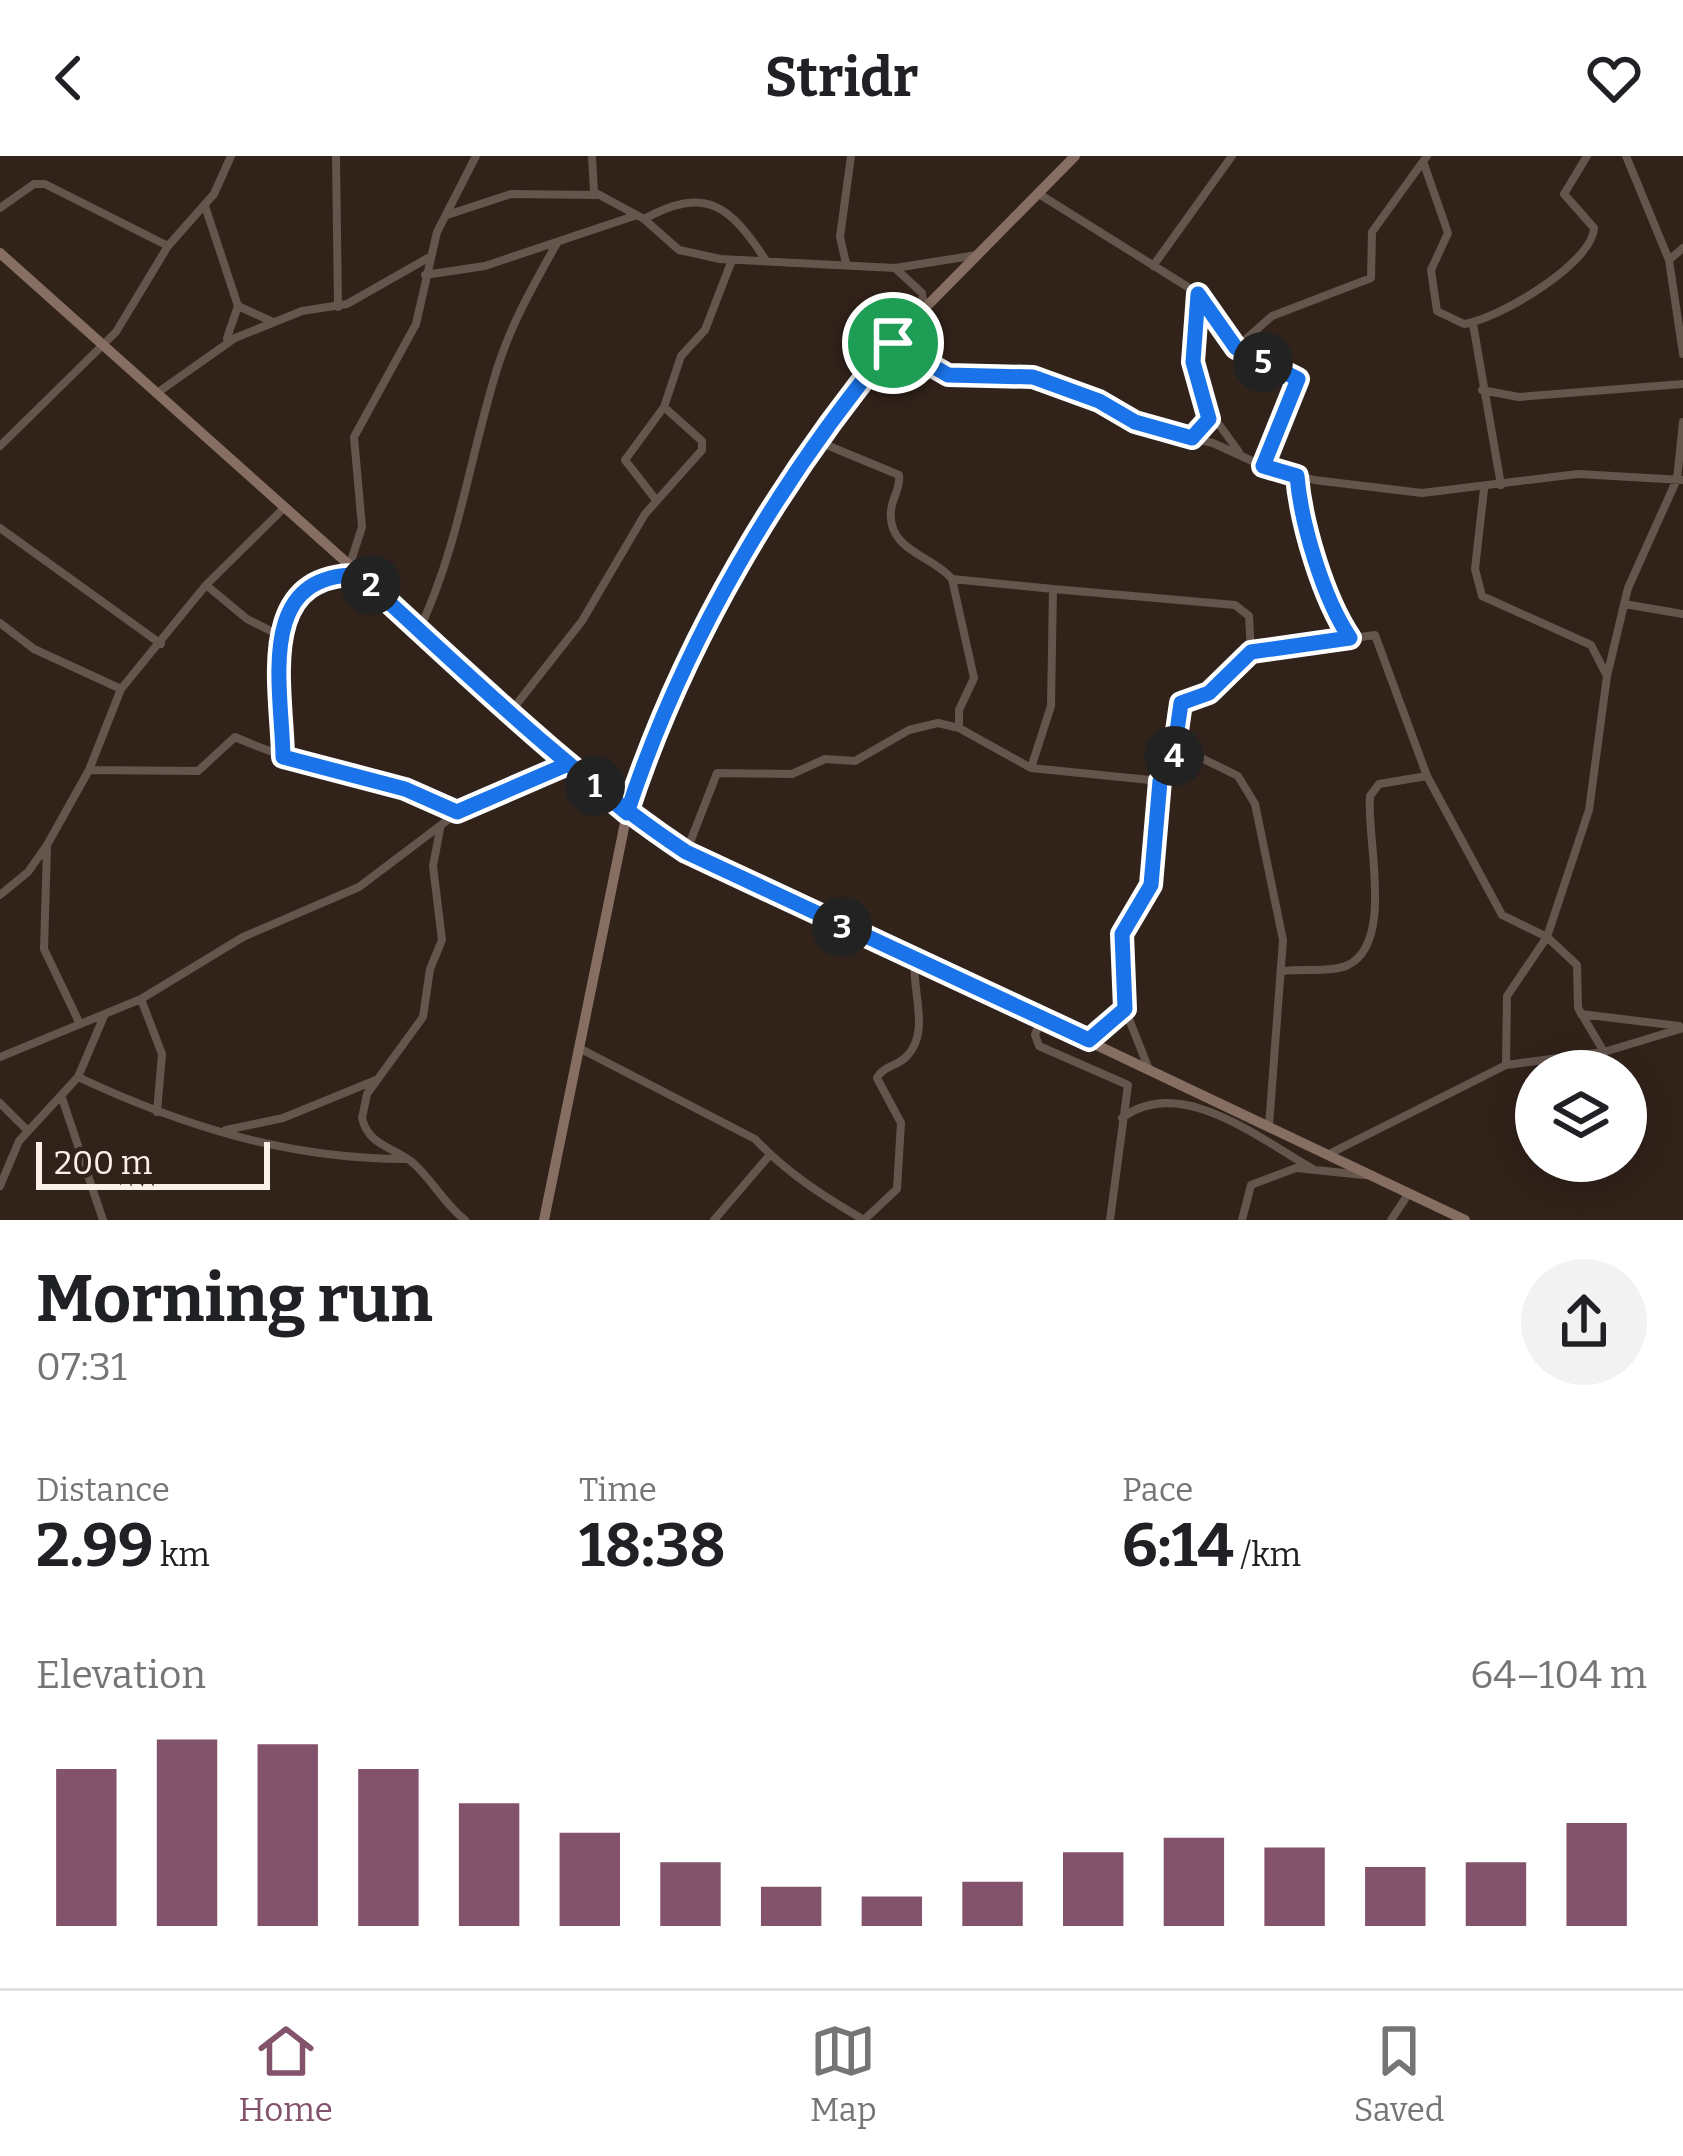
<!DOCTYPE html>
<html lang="en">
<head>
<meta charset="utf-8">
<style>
  body { margin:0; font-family:Bitter,serif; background:#f2f2f2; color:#202124; height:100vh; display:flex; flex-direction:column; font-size:45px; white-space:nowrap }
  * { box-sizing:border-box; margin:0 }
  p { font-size:39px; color:#757577 }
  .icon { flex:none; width:66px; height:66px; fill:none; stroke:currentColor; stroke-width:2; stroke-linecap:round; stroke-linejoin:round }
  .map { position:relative; height:1064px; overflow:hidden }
  .drawer { display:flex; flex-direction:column; background:#fff; flex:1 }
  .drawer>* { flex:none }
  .tools { position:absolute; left:1515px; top:894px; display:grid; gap:24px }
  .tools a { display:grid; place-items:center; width:132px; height:132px; border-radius:50%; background:#fff; box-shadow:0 6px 30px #0003; font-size:60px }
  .scale { position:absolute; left:36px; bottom:30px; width:234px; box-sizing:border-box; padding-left:12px; border:6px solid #fbf0ea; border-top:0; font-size:33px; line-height:42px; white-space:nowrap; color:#fbf0ea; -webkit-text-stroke:9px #32231a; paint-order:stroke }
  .pin { position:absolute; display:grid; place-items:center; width:102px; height:102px; color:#fff; margin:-51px; border:6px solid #fff; border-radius:50%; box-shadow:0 3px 12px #0007 }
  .km { position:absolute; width:60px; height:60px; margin:-30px; border-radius:50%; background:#222; color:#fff; font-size:33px; line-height:60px; text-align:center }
  .round { display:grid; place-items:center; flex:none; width:126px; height:126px; border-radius:63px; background:#f2f2f2 }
  .headline { display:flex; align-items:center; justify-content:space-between; height:204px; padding:0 36px }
  h1 { font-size:66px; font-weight:700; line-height:90px }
  .figures { display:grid; grid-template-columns:repeat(3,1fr); gap:18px; height:204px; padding:12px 36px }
  .figures div { display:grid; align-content:center }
  .figures b { font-size:60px; font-weight:700 }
  .figures small { font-size:33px; font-weight:400 }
  .figures p { font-size:33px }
  .chart { height:336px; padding:24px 36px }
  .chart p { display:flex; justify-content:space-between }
  .chart svg { width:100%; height:216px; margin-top:12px; stroke:#83526b; stroke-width:6 }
  header { display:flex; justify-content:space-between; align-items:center; height:156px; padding:0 36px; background:#fff; font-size:54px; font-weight:700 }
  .tab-bar { display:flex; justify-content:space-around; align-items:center; height:168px; border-top:3px solid #e0e0e0; background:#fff; font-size:33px; color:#757577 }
  .tab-bar a { display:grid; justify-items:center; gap:6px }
  .tab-bar .on { color:#83526b }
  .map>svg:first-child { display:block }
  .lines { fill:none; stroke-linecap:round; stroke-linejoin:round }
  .street { stroke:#64554d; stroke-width:8 }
  .secondary { stroke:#866f62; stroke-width:10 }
  .route-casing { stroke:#fff; stroke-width:24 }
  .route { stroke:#1a73e8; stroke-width:15 }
</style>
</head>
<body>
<header><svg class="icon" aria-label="back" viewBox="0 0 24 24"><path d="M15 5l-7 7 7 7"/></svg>Stridr<svg class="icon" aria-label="heart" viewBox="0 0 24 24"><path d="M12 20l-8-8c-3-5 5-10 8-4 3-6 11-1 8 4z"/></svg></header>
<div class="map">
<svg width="1683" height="1064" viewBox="0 0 1683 1064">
  <rect width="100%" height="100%" fill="#32231a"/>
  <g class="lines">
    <!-- street -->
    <path class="street" d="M336,0L338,151
      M592,0L594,36L644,63L679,94L720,103L895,112L977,99
      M1626,0L1669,104L1683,198
      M1424,8L1448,77L1431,114L1437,155L1464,168C1497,164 1593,107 1594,72L1564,38L1587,0
      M1039,38L1199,138L1236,192L1272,160L1371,122L1372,76L1427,0
      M205,50L238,150L273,166
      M0,52L34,28H45L168,90
      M447,59L511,38L596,39
      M644,63C706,29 730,50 765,103
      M1669,104L1683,92
      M846,107L840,81L851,0
      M1153,110L1232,0
      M895,112L922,137L924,152
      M425,119L485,110L634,60
      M1473,168L1501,329
      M227,182L238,150
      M895,187L948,219L1033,221L1153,273L1213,287L1263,310L1314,324L1422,337L1578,318L1683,324
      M1236,192L1298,223L1263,310
      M1482,234L1519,241L1683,228
      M157,237L235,182L302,155L347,148L428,102
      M1210,256L1239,296
      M1192,282L1209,263L1193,206L1198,140
      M817,285L899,319C901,332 892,341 891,355C887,395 934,400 952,423L974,522L959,554V572
      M0,290L116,176L168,90L214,38L231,0
      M1297,320C1301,366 1323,443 1350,482
      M1484,333L1475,413L1482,440L1591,489L1607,520L1628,432L1677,323L1683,266
      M656,344L625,304L664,251
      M0,372L161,488
      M350,408L362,371L354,281L416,168L437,76L476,0
      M952,423L1053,433L1051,550L1031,612
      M206,429L247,463L281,480
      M1053,433L1235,449L1249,460L1251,496
      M1624,448L1683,458
      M0,467L34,493L121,533
      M420,472C459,389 470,300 497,213C511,168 534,128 557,87
      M512,554L582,465L645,358L702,294V285L664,251L681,200L705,174L732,104
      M1177,590L1238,620L1255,648L1283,784L1269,970
      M283,601C283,534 254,417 358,419
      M89,614L198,615L235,581C307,613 384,626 457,657
      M440,673L433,710L442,784L430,813L423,861L367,938L362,962C368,989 393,991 412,1006C432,1023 443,1047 465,1064
      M47,691L44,793L80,868
      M687,694L717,617L792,618L825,603L855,605L909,574L938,567L959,572L1031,612L1160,625
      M0,739L28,716L47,689L89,614L121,533L206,429L285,351
      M1283,815C1302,812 1330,817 1348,809C1395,786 1366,682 1370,640L1379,628L1427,620
      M141,843L162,898L157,956
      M1581,858L1679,870
      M1041,863L1035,879L1039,890L1128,929L1110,1064
      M1089,884L1125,853
      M579,892L755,983C787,1017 823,1040 864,1064L897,1033L901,967L877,922C884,909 897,911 907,900C931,875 911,834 915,804
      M0,901L141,843L243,781L359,731L457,657L567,608
      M1506,909L1507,840L1547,781L1577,809L1578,852L1604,896
      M1148,911L1125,853L1122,779L1151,729L1160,625L1172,611L1181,547L1209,537L1251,496L1375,479L1427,620L1502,759L1547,781L1589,654L1607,520
      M78,921C182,970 289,1003 405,1003
      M62,942L103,1064
      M0,947L27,974
      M1122,962C1181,917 1262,985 1315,1014
      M226,974L283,962L376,924
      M1329,998L1506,909L1604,896L1683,872
      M0,1030L19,985L78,921L104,860
      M714,1064L768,1001
      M1242,1064L1251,1029L1296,1012L1364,1019
      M1391,1064L1409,1037"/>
    <!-- secondary -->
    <path class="secondary" d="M0,97L627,657C735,728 853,774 970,829C1135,906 1300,985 1465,1064
      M544,1064L627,657L683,505L839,253L924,153L1075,0"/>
  </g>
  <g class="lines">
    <!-- route casing -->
    <g class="route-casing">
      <path id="route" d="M893,187C778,325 683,486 627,657L568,608L457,656L405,633L283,601C282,532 254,417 359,419C465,515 567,617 686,696L1089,884L1125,853L1122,778L1151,729L1160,625L1172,610L1181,547L1209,537L1251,496L1350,482C1323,442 1301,367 1297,320L1263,310L1298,223L1236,192L1198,138L1193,206L1209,263L1192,282L1135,266L1099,245L1033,221L948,219L893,187"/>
    </g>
    <!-- route -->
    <use href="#route" class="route"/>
  </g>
</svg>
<div class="tools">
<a><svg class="icon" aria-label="layers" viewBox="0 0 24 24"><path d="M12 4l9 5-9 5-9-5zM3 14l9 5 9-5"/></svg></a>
</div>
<div class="scale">200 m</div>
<div class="pin" style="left:893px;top:187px;background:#1e9e55"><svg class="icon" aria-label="arrive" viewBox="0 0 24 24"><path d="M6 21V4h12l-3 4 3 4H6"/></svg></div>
<b class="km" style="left:595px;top:630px">1</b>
<b class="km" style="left:371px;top:429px">2</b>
<b class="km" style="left:842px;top:771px">3</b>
<b class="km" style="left:1174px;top:600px">4</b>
<b class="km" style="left:1263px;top:206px">5</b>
</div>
<section class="drawer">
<div class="headline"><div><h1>Morning run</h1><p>07:31</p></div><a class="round"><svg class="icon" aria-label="share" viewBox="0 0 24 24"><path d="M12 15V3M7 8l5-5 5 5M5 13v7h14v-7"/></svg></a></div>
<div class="figures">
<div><p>Distance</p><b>2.99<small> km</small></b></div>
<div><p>Time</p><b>18:38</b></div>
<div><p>Pace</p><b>6:14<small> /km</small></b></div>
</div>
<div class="chart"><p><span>Elevation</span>64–104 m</p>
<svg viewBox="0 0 160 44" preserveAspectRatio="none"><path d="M5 44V12M15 44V6M25 44V7M35 44V12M45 44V19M55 44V25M65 44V31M75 44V36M85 44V38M95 44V35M105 44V29M115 44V26M125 44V28M135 44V32M145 44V31M155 44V23"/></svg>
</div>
</section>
<nav class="tab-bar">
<a class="on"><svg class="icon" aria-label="home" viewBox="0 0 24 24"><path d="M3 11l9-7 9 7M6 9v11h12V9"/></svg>Home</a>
<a><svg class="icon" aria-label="map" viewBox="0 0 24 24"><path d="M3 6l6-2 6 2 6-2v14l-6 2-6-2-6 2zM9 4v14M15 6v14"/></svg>Map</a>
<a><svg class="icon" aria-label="saved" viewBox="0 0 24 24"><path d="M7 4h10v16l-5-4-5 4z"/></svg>Saved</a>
</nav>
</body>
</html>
